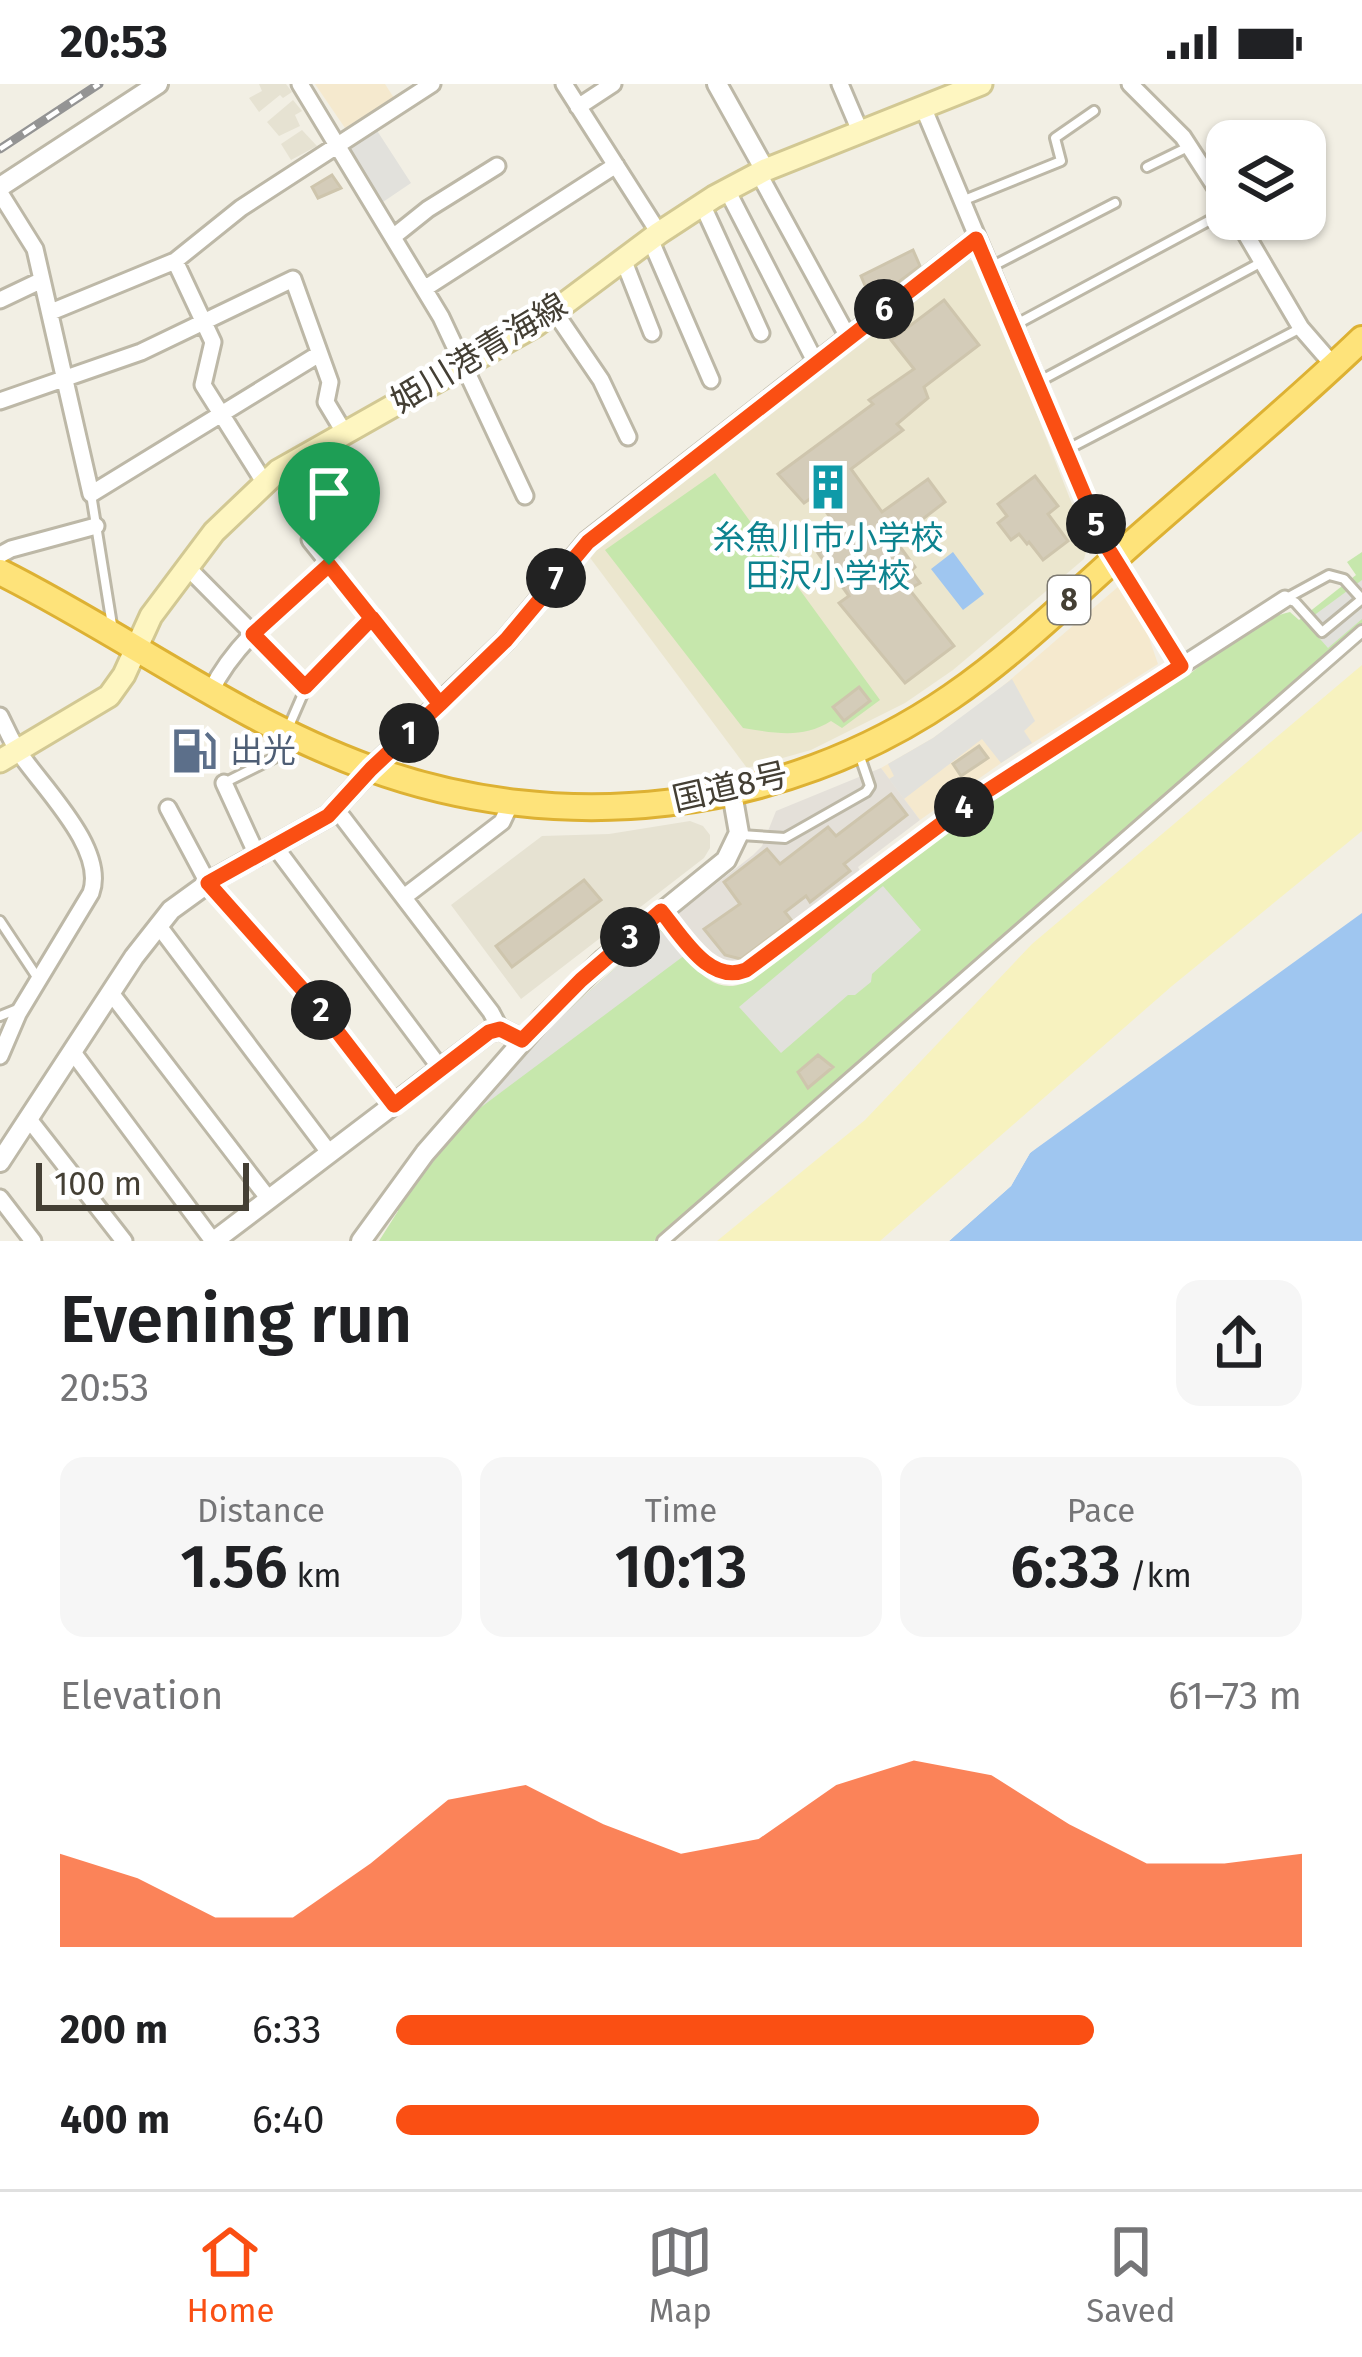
<!DOCTYPE html>
<html lang="en">
<head>
<meta charset="utf-8">
<style>
  body { margin:0; font-family:"Fira Sans","Noto Sans JP",sans-serif; background:#f6f6f6; color:#202124; height:100vh; display:flex; flex-direction:column; font-size:45px; white-space:nowrap }
  * { box-sizing:border-box; margin:0 }
  p { font-size:39px; color:#757577 }
  .icon { flex:none; width:66px; height:66px; fill:none; stroke:currentColor; stroke-width:2; stroke-linecap:round; stroke-linejoin:round }
  .map { position:relative; height:1157px; overflow:hidden }
  .sheet { display:flex; flex-direction:column; background:#fff; flex:1 }
  .sheet>* { flex:none }
  .buttons { position:absolute; left:1206px; top:36px; display:grid; gap:24px }
  .buttons a { display:grid; place-items:center; width:120px; height:120px; border-radius:24px; background:#fff; box-shadow:0 3px 9px #0004; font-size:60px }
  .scale { position:absolute; left:36px; bottom:30px; width:213px; box-sizing:border-box; padding-left:12px; border:6px solid #443f34; border-top:0; font-size:33px; line-height:42px; white-space:nowrap; color:#443f34; -webkit-text-stroke:9px #fff; paint-order:stroke }
  .pin { position:absolute; display:grid; place-items:center; width:102px; height:102px; color:#fff; margin:-123px -51px; border-radius:50% 50% 50% 0; rotate:-45deg; box-shadow:0 0 12px #0007 }
  .pin .icon { rotate:45deg }
  .km { position:absolute; width:60px; height:60px; margin:-30px; border-radius:50%; background:#222; color:#fff; font-size:33px; line-height:60px; text-align:center }
  .round { display:grid; place-items:center; flex:none; width:126px; height:126px; border-radius:24px; background:#f6f6f6 }
  .head { display:flex; align-items:center; justify-content:space-between; height:204px; padding:0 60px }
  h1 { font-size:66px; font-weight:600; line-height:90px }
  .figures { display:grid; grid-template-columns:repeat(3,1fr); gap:18px; height:204px; padding:12px 60px }
  .figures div { display:grid; align-content:center; border-radius:24px; background:#f6f6f6; text-align:center }
  .figures b { font-size:60px; font-weight:600 }
  .figures small { font-size:33px; font-weight:400 }
  .figures p { font-size:33px }
  .chart { height:336px; padding:24px 60px }
  .chart p { display:flex; justify-content:space-between }
  .chart svg { width:100%; height:216px; margin-top:12px; fill:#fa4f13; opacity:.7 }
  ul { padding:0 60px; list-style:none; font-size:39px }
  li { display:grid; grid-template-columns:192px 144px 1fr; align-items:center; height:90px }
  li i { height:30px; border-radius:15px; background:#fa4f13 }
  .status { display:flex; justify-content:space-between; align-items:center; height:84px; padding:0 60px; background:#fff; direction:ltr }
  .status svg { height:33px; fill:currentColor }
  .tabs { display:flex; justify-content:space-around; align-items:center; height:168px; border-top:3px solid #e0e0e0; background:#fff; font-size:33px; color:#757577 }
  .tabs a { display:grid; justify-items:center; gap:6px }
  .tabs .on { color:#fa4f13 }
  .map>svg:first-child { display:block }
  .residential { fill:#e6e2d2 }
  .commercial { fill:#f5e9ce }
  .industrial { fill:#e4e0d9 }
  .education { fill:#ebe6ce }
  .green { fill:#c6e7ac }
  .sand { fill:#f7f2bf }
  .parking { fill:#e2e1dc }
  .water { fill:#9fc6f0 }
  .pier { fill:#f2efe4 }
  .building { fill:#d4ccb9; stroke:#cec5ad; stroke-width:3 }
  .lines { fill:none; stroke-linecap:round; stroke-linejoin:round }
  .service-casing { stroke:#bdb8a7; stroke-width:14 }
  .pedestrian-casing { stroke:#bdb8a7; stroke-width:16 }
  .minor-casing { stroke:#bdb8a7; stroke-width:21 }
  .tertiary-casing { stroke:#bdb8a7; stroke-width:24 }
  .secondary-casing { stroke:#d2c893; stroke-width:27 }
  .trunk-casing { stroke:#ddb133; stroke-width:30 }
  .service { stroke:#fff; stroke-width:8 }
  .pedestrian { stroke:#fff; stroke-width:10 }
  .minor { stroke:#fff; stroke-width:15 }
  .tertiary { stroke:#fff; stroke-width:18 }
  .secondary { stroke:#fef6c1; stroke-width:21 }
  .trunk { stroke:#fee37a; stroke-width:24 }
  .rail-casing { stroke:#949494; stroke-width:9 }
  .rail { stroke:#fff; stroke-width:4.5; stroke-dasharray:14; stroke-linecap:butt }
  .route-casing { stroke:#fff; stroke-width:24 }
  .route { stroke:#fa4f13; stroke-width:15 }
  .labels { text-anchor:middle; dominant-baseline:central; stroke-width:9; stroke-linejoin:round; paint-order:stroke }
  .shield { fill:#fff; stroke:#7c7971; stroke-width:3 }
  .shield-label { font-size:30px; font-weight:bold; fill:#443f34 }
  .street-label { font-size:33px; fill:#443f34; stroke:#fff }
  .culture-label { font-size:33px; fill:#0d838f; stroke:#fff }
  .service-label { font-size:33px; fill:#4e5e75; stroke:#fff; text-anchor:start }
</style>
</head>
<body>
<div class="status"><b>20:53</b><svg viewBox="0 0 49 12"><path d="M0 12V9h3v3zM5 12V6h3v6zM10 12V3h3v9zM15 12V0h3v12zM26 1h20v11H26zM47 4h2v5h-2z"/></svg></div>
<div class="map">
<svg width="1362" height="1157" viewBox="0 0 1362 1157">
  <rect width="100%" height="100%" fill="#f2efe4"/>
  <!-- residential -->
  <path class="residential" d="M259,0H286L292,8L283,14L280,11L259,28L249,14L262,7Z
    M293,16L302,27L295,31L300,42L279,52L267,38Z
    M302,46L317,62L291,76L281,60Z
    M690,737L703,742L710,751V764L704,774L521,915L451,821L542,752L609,750Z"/>
  <!-- commercial -->
  <path class="commercial" d="M315,0H385L394,14L345,44Z
    M1119,502L1137,519L1158,580L1004,677L920,736L881,684L933,654L989,614Z"/>
  <!-- industrial -->
  <path class="industrial" d="M881,684L920,736L858,783L862,791L745,881L718,882L676,831L753,771L762,762L776,727Z"/>
  <!-- education -->
  <path class="education" d="M963,175L974,177L983,192L1088,461L1084,475L953,586L905,619L811,666L747,684L585,467Z"/>
  <!-- green -->
  <path class="green" d="M715,389L880,616L842,644L831,637C802,655 776,649 743,644L605,466Z
    M1362,468V542L654,1157H379L398,1127L395,1124L477,1021L546,946L659,845C689,864 702,915 745,899L986,715L1182,590L1191,589C1217,568 1257,535 1290,528L1299,536L1356,491L1347,478Z"/>
  <!-- sand -->
  <path class="sand" d="M1362,581V747L1172,902L880,1157H717L865,1036L1032,860Z"/>
  <!-- parking -->
  <path class="parking" d="M376,45L411,99L380,120L347,64Z
    M1362,496V535L1328,564L1305,538Z
    M1012,595L1035,637L1024,647L1032,659L1001,679L982,655L904,715L889,695L894,692L888,680L933,654Z
    M883,802L921,846L872,890L871,898L855,911H848L781,969L739,923Z
    M659,845L685,871L480,1024L477,1021L546,946Z"/>
  <!-- water -->
  <path class="water" d="M953,468L984,510L963,526L931,485Z
    M1362,829V1157H949L1011,1102L1030,1069Z"/>
  <!-- pier -->
  <path class="pier" d="M1079,1027L1030,1069L1011,1102L949,1157H943L1007,1098L1026,1065Z"/>
  <!-- building -->
  <path class="building" d="M332,91L341,104L318,114L312,103Z
    M913,166L920,182L896,200L869,211L861,192Z
    M944,216L979,261L924,303L928,314L897,340L903,346L851,385L882,428L928,395L945,418L899,453L902,457L898,460L915,483L911,487L920,499L909,505L954,562L905,599L839,519L849,512L818,469L843,450L814,412L804,419L778,390L873,320L869,316L914,285L891,256Z
    M1035,392L1058,422L1048,430L1068,457L1043,476L1029,458L1027,460L1019,450L1011,456L998,439L1007,432L998,420Z
    M859,603L870,617L844,637L833,623Z
    M979,662L988,674L961,692L953,680Z
    M891,710L907,731L844,780L850,787L810,818L806,812L785,828L792,837L741,875L725,871L704,845L740,820L724,798L767,765L780,780L828,743L836,752Z
    M584,796L601,816L512,883L496,862Z
    M818,971L833,983L808,1004L798,988Z"/>
  <g class="lines">
    <!-- service casing -->
    <g class="service-casing">
      <path id="service" d="M1147,83L1188,63
        M962,117L1061,77L1055,54L1094,27
        M989,184L1115,119
        M1013,242L1227,127
        M1038,298L1260,179
        M1068,365L1299,245
        M91,410L112,541
        M1329,491L1344,495L1362,515L1322,548L1295,518L1285,515Z
        M289,642L306,603
        M226,698L282,670L295,658
        M741,751L785,754L866,708L870,702L858,667
        M0,837L39,896
        M0,932L20,924"/>
    </g>
    <!-- pedestrian casing -->
    <g class="pedestrian-casing">
      <path id="pedestrian" d="M663,1157L1362,547"/>
    </g>
    <!-- minor casing -->
    <g class="minor-casing">
      <path id="minor" d="M300,0L441,233L525,412
        M564,0L659,149
        M840,0L860,47
        M1130,0L1183,53L1227,121
        M578,23L613,0
        M923,23L1104,457L1181,582L1285,515
        M759,90L848,253
        M727,106L816,279
        M0,109L35,165L91,410L319,270
        M702,120L761,249
        M1237,135L1301,244L1334,282
        M393,153L428,125L497,82
        M650,155L711,296
        M623,175L652,249
        M175,177L213,258L203,301L264,398
        M424,205L616,81
        M0,216L42,196
        M554,227L601,296L628,353
        M51,228L175,177L241,124L432,0
        M0,317L141,268L293,195L330,298L326,318L344,348
        M310,456L440,619
        M0,471L11,465L96,442
        M188,484L306,603L372,534
        M211,607C236,555 287,519 329,481
        M0,632C6,644 11,656 18,667C42,703 107,765 91,809L18,930L0,972
        M224,699L258,773
        M168,724L208,799L319,925L394,1020
        M332,727L343,734L491,928L500,945
        M276,764L441,985
        M404,813L502,738L510,721
        M661,827C683,852 709,901 746,886L973,716L1181,582
        M158,841L328,1067
        M111,909L268,1114
        M72,967L213,1157
        M28,1034L124,1157
        M0,1114L33,1157"/>
    </g>
    <!-- tertiary casing -->
    <g class="tertiary-casing">
      <path id="tertiary" d="M717,0L765,86
        M0,103L158,0
        M0,1078L134,873L171,826L211,797L328,732L371,685L506,556L588,457L976,155
        M214,1157L489,948L500,945L522,956
        M361,1157L425,1069L543,934L604,875L726,776L739,749L732,709"/>
    </g>
    <!-- secondary casing -->
    <g class="secondary-casing">
      <path id="secondary" d="M0,677L109,612L124,591L151,532L214,448L278,387L536,241L659,149L714,113L765,86L981,0"/>
    </g>
    <!-- trunk casing -->
    <g class="trunk-casing">
      <path id="trunk" d="M0,488C124,550 237,636 369,684C561,754 781,730 951,613C1018,567 1077,508 1138,454C1213,388 1290,324 1362,255"/>
    </g>
    <!-- service -->
    <use href="#service" class="service"/>
    <!-- pedestrian -->
    <use href="#pedestrian" class="pedestrian"/>
    <!-- minor -->
    <use href="#minor" class="minor"/>
    <!-- tertiary -->
    <use href="#tertiary" class="tertiary"/>
    <!-- secondary -->
    <use href="#secondary" class="secondary"/>
    <!-- trunk -->
    <use href="#trunk" class="trunk"/>
    <!-- rail casing -->
    <g class="rail-casing">
      <path id="rail" d="M0,65L99,0"/>
    </g>
    <!-- rail -->
    <use href="#rail" class="rail"/>
  </g>
  <g class="lines">
    <!-- route casing -->
    <g class="route-casing">
      <path id="route" d="M329,481L253,550L305,603L372,534L440,620L371,685L328,732L208,799L320,925L394,1021L489,948L500,945L522,956L581,896L661,827C682,852 709,901 746,886L973,716L1181,582L1104,458L976,155L588,458L506,556L440,620L329,481"/>
    </g>
    <!-- route -->
    <use href="#route" class="route"/>
  </g>
  <!-- icons -->
  <defs>
    <g id="building-bare" transform="scale(3.6)"><path d="M-4-6H4V6H1V3H-1V6H-4ZM-2.5-4.3h1.7v1.8h-1.7ZM.8-4.3h1.7v1.8H.8ZM-2.5-1h1.7V.8h-1.7ZM.8-1h1.7V.8H.8Z" fill="#0f9aa8" stroke="#fff" stroke-width="2.5" paint-order="stroke"/></g>
    <g id="fuel-bare" transform="scale(3.6)"><path d="M-5.5-6h7V0h2V4h1.3V-2.5L3-4.5l.8-.8L6-3V5H2.5V1h-1V6h-7ZM-4.2-4.7v3.2H.2V-4.7Z" fill="#5c6f8a" stroke="#fff" stroke-width="2.5" paint-order="stroke"/></g>
  </defs>
  <g fill-rule="evenodd">
    <use href="#building-bare" x="828" y="403"/>
    <use href="#fuel-bare" x="194" y="667"/>
  </g>
  <g class="labels">
    <!-- shield labels -->
    <rect class="shield" x="1048" y="492" width="42" height="48" rx="9"/>
    <g class="shield-label">
      <text x="1069" y="516">8</text>
    </g>
    <!-- street labels -->
    <g class="street-label">
      <text transform="translate(479 269) rotate(-31)">姫川港青海線</text>
      <text transform="translate(730 703) rotate(-13)">国道8号</text>
    </g>
    <!-- culture labels -->
    <g class="culture-label">
      <text x="828" y="454">糸魚川市小学校<tspan x="828" dy="38">田沢小学校</tspan></text>
    </g>
    <!-- service labels -->
    <g class="service-label">
      <text x="230" y="667">出光</text>
    </g>
  </g>
</svg>
<div class="buttons">
<a><svg class="icon" aria-label="layers" viewBox="0 0 24 24"><path d="M12 4l9 5-9 5-9-5zM3 14l9 5 9-5"/></svg></a>
</div>
<div class="scale">100 m</div>
<div class="pin" style="left:329px;top:481px;background:#1e9e55"><svg class="icon" aria-label="arrive" viewBox="0 0 24 24"><path d="M6 21V4h12l-3 4 3 4H6"/></svg></div>
<b class="km" style="left:409px;top:649px">1</b>
<b class="km" style="left:321px;top:926px">2</b>
<b class="km" style="left:630px;top:853px">3</b>
<b class="km" style="left:964px;top:723px">4</b>
<b class="km" style="left:1096px;top:440px">5</b>
<b class="km" style="left:884px;top:225px">6</b>
<b class="km" style="left:556px;top:494px">7</b>
</div>
<section class="sheet">
<div class="head"><div><h1>Evening run</h1><p>20:53</p></div><a class="round"><svg class="icon" aria-label="share" viewBox="0 0 24 24"><path d="M12 15V3M7 8l5-5 5 5M5 13v7h14v-7"/></svg></a></div>
<div class="figures">
<div><p>Distance</p><b>1.56<small> km</small></b></div>
<div><p>Time</p><b>10:13</b></div>
<div><p>Pace</p><b>6:33<small> /km</small></b></div>
</div>
<div class="chart"><p><span>Elevation</span>61–73 m</p>
<svg viewBox="0 0 160 44" preserveAspectRatio="none"><path d="M0 44V25L10 30L20 38L30 38L40 27L50 14L60 11L70 19L80 25L90 22L100 11L110 6L120 9L130 19L140 27L150 27L160 25V44z"/></svg>
</div>
<ul>
<li><b>200 m</b>6:33<i style="width:77%"></i></li>
<li><b>400 m</b>6:40<i style="width:71%"></i></li>
</ul>
</section>
<nav class="tabs">
<a class="on"><svg class="icon" aria-label="home" viewBox="0 0 24 24"><path d="M3 11l9-7 9 7M6 9v11h12V9"/></svg>Home</a>
<a><svg class="icon" aria-label="map" viewBox="0 0 24 24"><path d="M3 6l6-2 6 2 6-2v14l-6 2-6-2-6 2zM9 4v14M15 6v14"/></svg>Map</a>
<a><svg class="icon" aria-label="saved" viewBox="0 0 24 24"><path d="M7 4h10v16l-5-4-5 4z"/></svg>Saved</a>
</nav>
</body>
</html>
